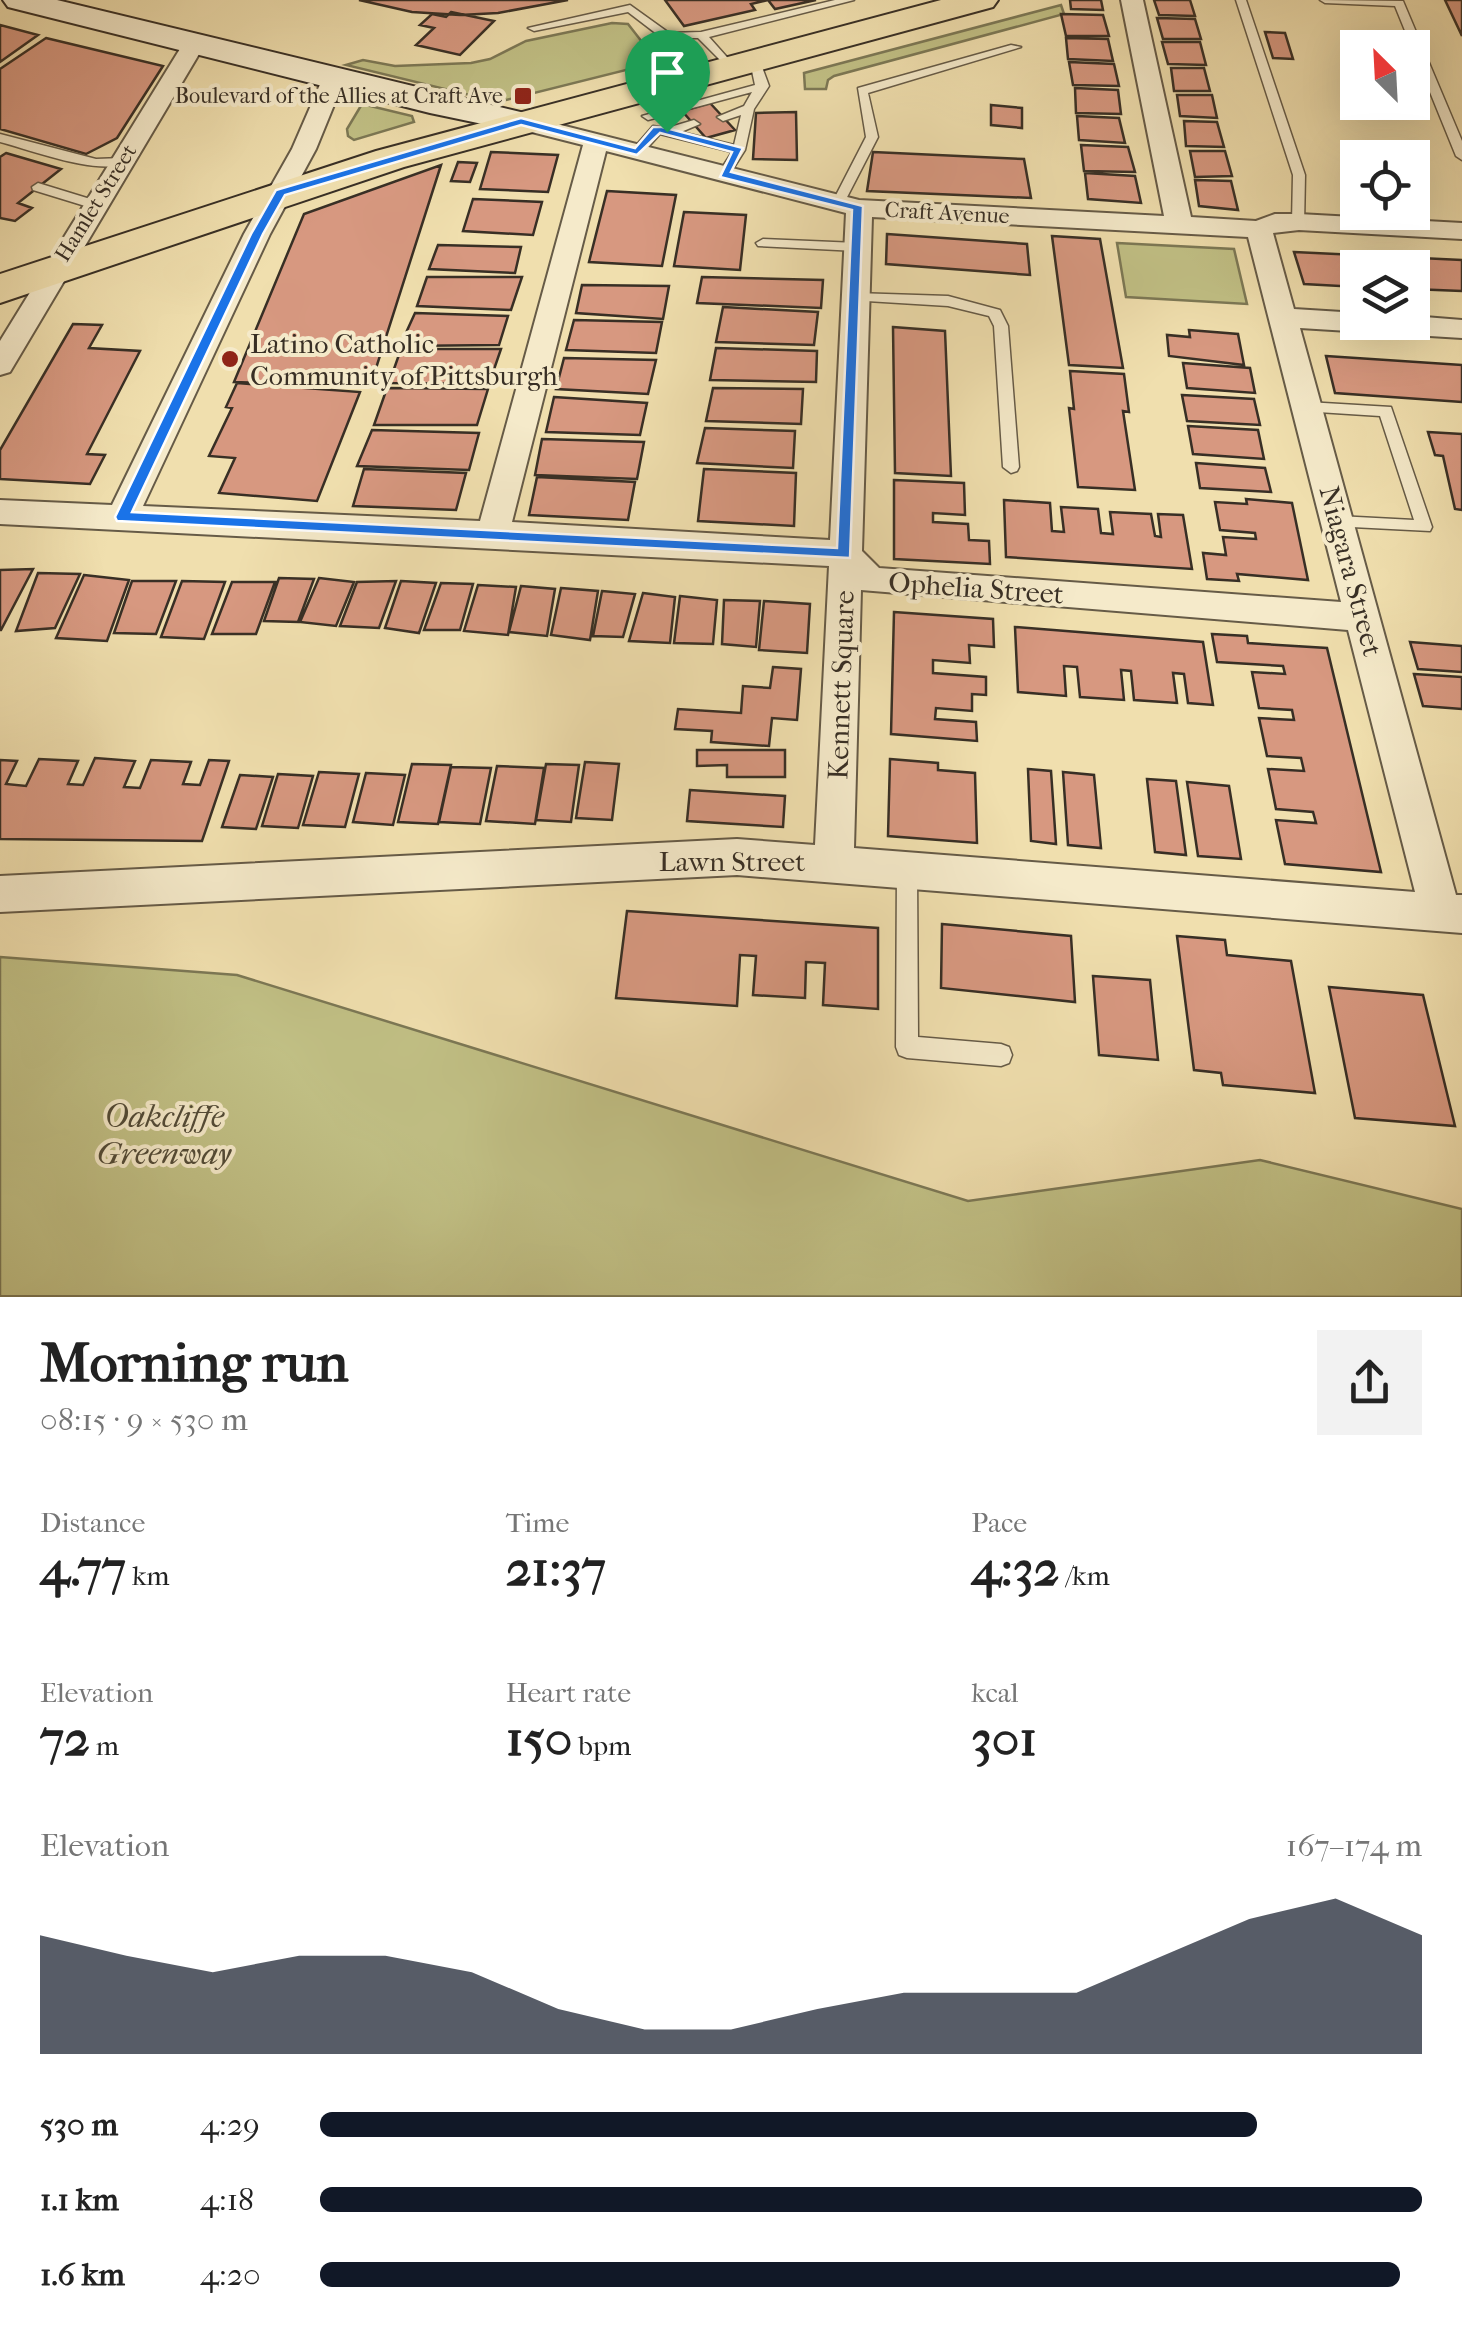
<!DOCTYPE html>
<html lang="en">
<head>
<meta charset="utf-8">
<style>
  body { margin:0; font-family:"IM FELL French Canon",serif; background:#f2f2f2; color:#222; height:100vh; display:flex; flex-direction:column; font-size:38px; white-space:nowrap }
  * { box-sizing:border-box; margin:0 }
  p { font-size:32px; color:#767676 }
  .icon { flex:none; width:55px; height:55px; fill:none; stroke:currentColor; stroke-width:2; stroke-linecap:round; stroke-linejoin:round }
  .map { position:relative; height:1297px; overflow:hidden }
  .drawer { display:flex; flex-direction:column; background:#fff; flex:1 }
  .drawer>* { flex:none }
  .needle { width:65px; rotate:336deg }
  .tools { position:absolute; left:1340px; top:30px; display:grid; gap:20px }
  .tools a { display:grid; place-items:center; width:90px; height:90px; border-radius:0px; background:#fff; box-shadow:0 10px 40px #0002; font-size:50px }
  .pin { position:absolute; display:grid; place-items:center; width:85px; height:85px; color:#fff; margin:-102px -42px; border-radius:50% 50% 50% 0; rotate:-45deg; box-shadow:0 0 10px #0007 }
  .pin .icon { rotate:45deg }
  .round { display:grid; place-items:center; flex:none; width:105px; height:105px; border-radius:0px; background:#f2f2f2 }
  .summary { display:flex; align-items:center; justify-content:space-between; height:170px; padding:0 40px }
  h1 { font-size:55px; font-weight:700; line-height:75px }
  .figures { display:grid; grid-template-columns:repeat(3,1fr); gap:15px; height:170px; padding:10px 40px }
  .figures div { display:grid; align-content:center }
  .figures b { font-size:50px; font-weight:700 }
  .figures small { font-size:28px; font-weight:400 }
  .figures p { font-size:28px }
  .chart { height:280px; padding:20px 40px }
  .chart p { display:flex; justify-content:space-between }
  .chart svg { width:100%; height:180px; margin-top:10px; fill:#111827; opacity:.7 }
  ul { padding:0 40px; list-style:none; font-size:32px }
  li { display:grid; grid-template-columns:160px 120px 1fr; align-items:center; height:75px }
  li i { height:25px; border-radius:12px; background:#111827 }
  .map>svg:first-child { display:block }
  .green { fill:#c1c085; stroke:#7c7855; stroke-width:2.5 }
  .building { fill:#d79880; stroke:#382f25; stroke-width:2.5 }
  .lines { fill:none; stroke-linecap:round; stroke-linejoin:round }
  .lane-casing { stroke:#665b47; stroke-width:3 }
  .street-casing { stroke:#665b47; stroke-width:4 }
  .secondary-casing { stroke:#382f25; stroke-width:4 }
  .primary-casing { stroke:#382f25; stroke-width:4 }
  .lane { fill:#f5eaca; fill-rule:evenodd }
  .street { fill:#f5eaca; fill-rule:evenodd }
  .secondary { fill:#f5eaca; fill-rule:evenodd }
  .primary { fill:#f0dfae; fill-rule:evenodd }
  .route { fill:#1a73e8; stroke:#fff; stroke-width:2.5; fill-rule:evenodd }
  .poi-dot { fill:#8f2418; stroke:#f5eaca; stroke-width:4 }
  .labels { text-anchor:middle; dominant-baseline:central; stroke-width:8; stroke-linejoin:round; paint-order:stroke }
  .far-poi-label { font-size:22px; fill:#382f25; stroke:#f5eaca; text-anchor:end }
  .far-street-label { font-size:22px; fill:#382f25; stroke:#f5eaca }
  .poi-label { font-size:28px; fill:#382f25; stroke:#f5eaca; text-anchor:start }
  .street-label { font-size:28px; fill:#382f25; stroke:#f5eaca }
  .near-park-label { font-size:32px; font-style:italic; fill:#534c38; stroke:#f5eaca }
</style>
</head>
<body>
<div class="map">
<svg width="1462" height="1297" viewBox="0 0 1462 1297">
  <rect width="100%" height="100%" fill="#f0dfae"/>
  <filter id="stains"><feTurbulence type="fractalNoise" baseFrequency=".002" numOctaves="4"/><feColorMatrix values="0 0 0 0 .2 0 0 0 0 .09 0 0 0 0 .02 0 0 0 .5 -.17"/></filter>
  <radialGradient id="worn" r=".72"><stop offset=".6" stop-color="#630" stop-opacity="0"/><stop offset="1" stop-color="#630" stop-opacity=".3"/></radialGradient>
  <!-- green -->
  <path class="green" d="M1061,5L1064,14L834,76L828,80L826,89H805L804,73Z
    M612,23L628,24L649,51L681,45L686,55L498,102L346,65L363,60L395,66L471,63L490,59L526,41Z
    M362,104L412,116L414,122L354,140L348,136L347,129Z
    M1117,243L1234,249L1247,304L1126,297Z
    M0,957L237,975L968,1201L1260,1160L1462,1209V1297L0,1296Z"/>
  <!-- building -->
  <path class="building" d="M359,0H568L498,13L460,15L412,12Z
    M665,0H816L775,9L768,0L751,4L755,10L684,26Z
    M1070,0H1101L1103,10L1071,9Z
    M1154,0H1190L1195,16L1159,15Z
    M1445,0H1462V36Z
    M451,12L494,21L460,55L416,45L434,28L420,25L432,14L446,17Z
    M1061,14L1103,15L1109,36H1066Z
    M1157,18L1195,19L1201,39H1163Z
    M0,25L38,35L0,62Z
    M1265,32L1285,33L1293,59L1273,58Z
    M46,38L163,66L117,138L86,154L0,129V69Z
    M1066,38L1108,39L1113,61L1068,59Z
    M1162,42H1200L1206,65L1168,64Z
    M1069,62L1114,64L1119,86L1073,85Z
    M1171,68H1204L1210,91H1174Z
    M1075,88L1118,90L1121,114L1076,113Z
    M1177,95H1212L1217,118L1180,116Z
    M710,103L735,130L706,138L682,111Z
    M991,105L1022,108V128L991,125Z
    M796,112L797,160L753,159L756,113Z
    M1077,116L1119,118L1125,143L1079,140Z
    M1184,121L1217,122L1224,147L1186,146Z
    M1081,145L1128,147L1135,172L1084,171Z
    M1190,151H1225L1232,176L1195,177Z
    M491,152L558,155L548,192L480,189Z
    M873,152L1024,159L1031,198L867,191Z
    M6,153L61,169L18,203L32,208L15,221L0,218V157Z
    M458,162L477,163L470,182L451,181Z
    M441,165L370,387L234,382L304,214Z
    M1085,173L1135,176L1141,203L1088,199Z
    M1195,180L1231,181L1238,210L1199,206Z
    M607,191L676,195L662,266L589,262Z
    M473,199L542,202L533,235L463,231Z
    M684,212L746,215L740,270L674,266Z
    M887,234L1027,244L1030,275L886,264Z
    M1052,236L1100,239L1123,368L1069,365Z
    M438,245L521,247L515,273L429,269Z
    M1294,252L1462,260V291L1412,289V268H1358V287L1304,284Z
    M427,277H522L511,310L417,306Z
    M702,277L823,280L821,308L697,303Z
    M582,285L669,286L663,319L576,313Z
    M723,307L818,312L814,345L716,342Z
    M415,313L508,316L499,345L400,346Z
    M574,320L662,322L656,353L566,350Z
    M73,324L102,325L89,348L140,351L87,454L105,455L90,484L0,479V450Z
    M893,327L945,331L951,476L895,473Z
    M1189,330L1238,334L1244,365L1169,356L1167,335L1190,337Z
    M716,348L817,351L816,382L710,380Z
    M401,349H501L489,384L389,383Z
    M1326,356L1462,365V402L1335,393Z
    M564,358L656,360L648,394L556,389Z
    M1183,363L1250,368L1255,393L1187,388Z
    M1070,371L1124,374L1129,412L1123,411L1135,490L1078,487L1069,408L1074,409Z
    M237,383L360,392L317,501L219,493L235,458L209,456L232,408L226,407Z
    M387,388L488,389L477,425H374Z
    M713,388L803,389L801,424L706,421Z
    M1182,395L1254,399L1260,425L1187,421Z
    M554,397L647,403L640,435L546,432Z
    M1188,426L1258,430L1264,459L1193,454Z
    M705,428L795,431L793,468L697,463Z
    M372,430L479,433L469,470L357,466Z
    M1428,432L1462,434V510L1455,509L1443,456L1435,455Z
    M542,439L644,442L637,479L535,475Z
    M1196,463L1265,468L1271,492L1200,488Z
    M364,469L466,473L456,510L353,506Z
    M704,469L796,473L794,526L698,521Z
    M537,477L635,482L628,520L529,515Z
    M894,480L964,483L965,515L933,513V522L968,524L969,540L989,541L990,564L894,559Z
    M1246,499L1292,503L1308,580L1237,574L1239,581L1207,579L1203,553L1226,555L1223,537L1256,539L1255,533L1220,530L1215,502L1247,504Z
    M1004,500L1050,503L1052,531L1064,532L1061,507L1098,509L1101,533L1113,534L1110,512L1151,514L1155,536L1161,537L1158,514L1183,515L1192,569L1006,557Z
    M33,569L1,630H0V570Z
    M38,573L80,574L55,628L16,631Z
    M84,575L129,580L107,641L56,638Z
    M279,578L314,579L298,622L264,621Z
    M319,578L354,582L336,626L300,622Z
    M132,581H176L156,634L114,633Z
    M182,581L225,582L204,639L161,637Z
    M396,581L379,628L340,626L357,582Z
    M401,581L436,583L419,633L385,628Z
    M232,582H275L256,634H212Z
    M441,583L473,584L460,630H424Z
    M478,585L516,587L508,635L464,631Z
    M521,586L555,589L547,636L509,632Z
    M561,588L598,591L590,640L551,635Z
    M602,591L635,594L623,637L593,636Z
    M643,593L675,597L670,643L629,641Z
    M680,596L717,600L713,644L674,643Z
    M724,600L760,601L756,647L722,644Z
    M764,601L810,604L807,653L759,650Z
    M894,612L993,619L994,647L969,645L970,663L933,660V673L986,677V695L972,694V711L936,708L935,719L976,722L977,741L891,734Z
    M1015,627L1203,642L1213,705L1188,703L1184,674L1173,673L1177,703L1134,700L1131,671L1121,670L1124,700L1080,697L1077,667L1064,666L1066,696L1018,692Z
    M1212,634L1247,636L1248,643L1327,648L1381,872L1285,864L1276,820L1316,823L1313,812L1276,809L1268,769L1304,771L1301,758L1267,756L1259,718L1294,720L1292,710L1259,708L1252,672L1285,674L1283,666L1217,662Z
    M1410,642L1462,646V672L1418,669Z
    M773,667L801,669L797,720L772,718L769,746L711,742L712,731L675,729L678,709L741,713L743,686L770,688Z
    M1414,674L1462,677V709L1423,706Z
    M697,750H785V777H727V765L697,766Z
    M95,758L135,761L124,787L140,788L151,760L191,762L183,784L200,785L209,760L229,761L202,841L0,839V760L17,761L6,784L26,786L39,759L78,761L68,784L83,785Z
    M890,759L938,763V770L975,773L977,843L888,836Z
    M585,762L619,764L612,820L576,818Z
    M412,764L451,765L438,824L398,822Z
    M546,764L579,765L571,822L536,820Z
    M497,766L544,768L535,824L486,821Z
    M451,767L491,768L480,824L439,822Z
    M1028,769L1051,771L1056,844L1031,841Z
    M319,772L359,774L345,827L303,825Z
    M1063,772L1094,775L1101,848L1068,845Z
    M366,773L405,775L393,825L353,822Z
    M278,774L313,776L298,828L262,826Z
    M240,775L273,777L256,829L222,827Z
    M1147,779L1176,781L1186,855L1155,852Z
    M1187,782L1229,786L1241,859L1198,856Z
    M690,790L785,796L783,827L687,821Z
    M627,911L878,928V1009L823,1005L825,963L806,962L805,998L753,995L756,956L740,955L737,1006L616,998Z
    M942,924L1071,936L1075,1002L941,988Z
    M1177,936L1225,940L1227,955L1291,961L1315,1093L1223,1085L1221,1073L1194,1070Z
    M1093,976L1150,980L1158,1060L1099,1055Z
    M1329,987L1423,995L1455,1126L1355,1118Z"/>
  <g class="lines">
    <!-- lane casing -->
    <g class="lane-casing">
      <path id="lane" d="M835,0H854L709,37L734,65L728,68L698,38H662L628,12L534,31L528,28L630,5L669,33L701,32Z
        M1236,0H1246L1305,175L1304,225L1299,226L1292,222L1293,175Z
        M1320,0L1403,1L1462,141V160L1456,156L1395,6L1325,3Z
        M1011,45L1021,47L868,93L878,137L844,203L843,206H833L832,203L866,137L858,88Z
        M749,57L759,59L769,86L754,109L745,150L728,177L718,174L732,152L660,134L641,155H633V149L653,126L667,128L694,120L700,124L681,132L734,145L741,115L723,121L717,117L744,106L752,92L648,120L642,116L755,85Z
        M0,134L96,159L122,158L128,162C101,177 31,150 0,142Z
        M38,183L100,202L102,205L95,209L33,190L32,187Z
        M763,239L857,243L864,247L857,251L758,246L756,243Z
        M855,293L948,296L1000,310L1008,326L1019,467L1017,471L1011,473L1003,467L994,326L989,316L948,306L850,300L848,297Z
        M1307,402L1391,407L1432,527L1430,531L1332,526L1330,522L1338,516L1414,520L1380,416L1302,411L1299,407L1302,403Z
        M907,859L914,862L917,868L918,1037L1001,1044L1009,1047L1012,1055L1009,1063L1001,1066L907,1058L899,1055L896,1047L897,868L900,862Z"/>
    </g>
    <!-- street casing -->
    <g class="street-casing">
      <path id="street" d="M1121,0H1143L1191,217L1256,221L1275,214H1299L1462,223V239L1299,230L1273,233L1294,309L1358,313V322H1412V316L1462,320V338L1300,328L1456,895H1462V933L737,875L0,912V876L737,839L815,845L829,566L0,524V500L112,505L244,234L292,149L325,73L333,71L345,78L316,149L270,234L143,506L480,521L583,145L512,127L509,122L512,117L521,115L859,200L1164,216ZM606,151L846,213L830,540L512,522ZM872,217L1248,237L1341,602L879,568L862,551ZM861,590L1348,630L1415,892L854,848Z
        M194,37L205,44L10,372L0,375V341L183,44Z"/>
    </g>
    <!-- secondary casing -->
    <g class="secondary-casing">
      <path id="secondary" d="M3,0H57L533,115L538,122L533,129L521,132L430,113L8,7Z"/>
    </g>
    <!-- primary casing -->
    <g class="primary-casing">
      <path id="primary" d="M941,0H998L993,7L404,167L0,303V274L376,151Z"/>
    </g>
    <!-- lane -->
    <use href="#lane" class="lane"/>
    <!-- street -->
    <use href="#street" class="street"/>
    <!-- secondary -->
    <use href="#secondary" class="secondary"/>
    <!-- primary -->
    <use href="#primary" class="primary"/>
  </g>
  <!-- route -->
  <path class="route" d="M521,118L635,148L653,127H662L743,148L731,172L863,206L850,558L117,521L115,517L251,234L276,190ZM521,125L637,155L660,133L732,152L720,177L852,210L837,548L132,512L263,234L285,195Z"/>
  <!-- markers -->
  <g class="poi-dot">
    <rect x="513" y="86" width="20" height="20" rx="5"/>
    <circle cx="230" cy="359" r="10"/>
  </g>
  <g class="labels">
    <!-- far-poi labels -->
    <g class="far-poi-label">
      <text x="503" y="96">Boulevard of the Allies at Craft Ave</text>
    </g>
    <!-- far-street labels -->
    <g class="far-street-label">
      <text transform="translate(96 203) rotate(-58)">Hamlet Street</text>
      <text transform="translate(947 213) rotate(3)">Craft Avenue</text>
    </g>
    <!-- poi labels -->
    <g class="poi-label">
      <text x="250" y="343">Latino Catholic<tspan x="250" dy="32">Community of Pittsburgh</tspan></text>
    </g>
    <!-- street labels -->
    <g class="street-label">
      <text transform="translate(1351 571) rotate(75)">Niagara Street</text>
      <text transform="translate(976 588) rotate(4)">Ophelia Street</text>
      <text transform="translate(841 685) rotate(-88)">Kennett Square</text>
      <text x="732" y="861">Lawn Street</text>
    </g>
    <!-- near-park labels -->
    <g class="near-park-label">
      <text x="164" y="1116">Oakcliffe<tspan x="164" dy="37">Greenway</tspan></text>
    </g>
  </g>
  <rect width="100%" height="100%" filter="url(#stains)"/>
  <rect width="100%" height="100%" fill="url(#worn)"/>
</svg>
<div class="tools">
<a><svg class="needle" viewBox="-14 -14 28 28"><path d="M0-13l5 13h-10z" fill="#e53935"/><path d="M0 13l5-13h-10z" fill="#767676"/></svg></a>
<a><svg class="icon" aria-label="locate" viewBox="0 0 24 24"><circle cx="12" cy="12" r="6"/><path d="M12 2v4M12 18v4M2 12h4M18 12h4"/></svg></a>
<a><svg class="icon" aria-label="layers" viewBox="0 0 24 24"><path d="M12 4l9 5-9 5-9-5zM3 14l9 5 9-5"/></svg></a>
</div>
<div class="pin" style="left:667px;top:132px;background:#1e9e55"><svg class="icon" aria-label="arrive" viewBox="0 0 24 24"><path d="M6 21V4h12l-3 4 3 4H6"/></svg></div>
</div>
<section class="drawer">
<div class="summary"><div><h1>Morning run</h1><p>08:15 · 9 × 530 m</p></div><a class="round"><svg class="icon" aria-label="share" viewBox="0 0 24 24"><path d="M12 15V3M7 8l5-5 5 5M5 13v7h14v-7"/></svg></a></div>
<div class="figures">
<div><p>Distance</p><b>4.77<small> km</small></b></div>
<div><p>Time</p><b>21:37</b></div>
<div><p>Pace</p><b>4:32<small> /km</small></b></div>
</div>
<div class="figures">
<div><p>Elevation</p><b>72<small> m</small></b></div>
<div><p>Heart rate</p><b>150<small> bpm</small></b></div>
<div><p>kcal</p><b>301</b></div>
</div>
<div class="chart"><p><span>Elevation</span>167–174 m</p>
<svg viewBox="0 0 160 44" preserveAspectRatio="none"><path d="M0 44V15L10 20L20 24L30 20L40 20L50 24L60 33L70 38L80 38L90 33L100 29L110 29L120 29L130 20L140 11L150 6L160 15V44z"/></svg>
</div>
<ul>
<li><b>530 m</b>4:29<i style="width:85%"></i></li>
<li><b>1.1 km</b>4:18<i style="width:100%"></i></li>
<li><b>1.6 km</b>4:20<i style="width:98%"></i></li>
</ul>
</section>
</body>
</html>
